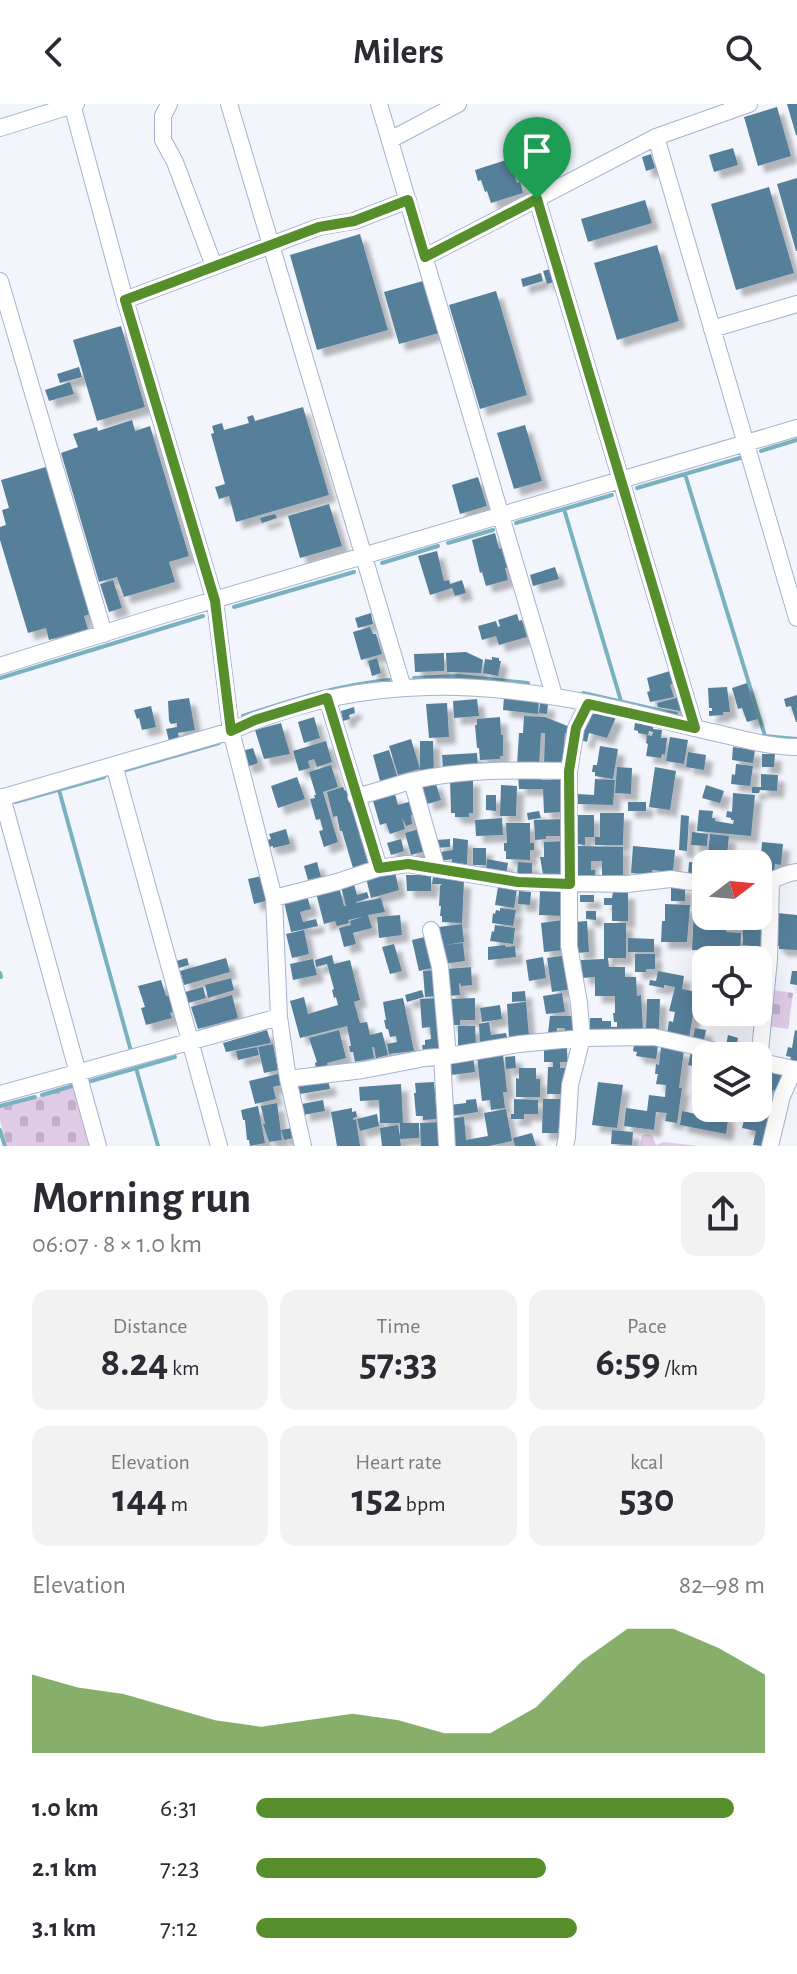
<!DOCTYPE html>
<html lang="en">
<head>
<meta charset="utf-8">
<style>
  body { margin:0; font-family:"Alegreya Sans",sans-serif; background:#f2f2f3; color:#2b2b33; height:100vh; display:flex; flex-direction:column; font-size:30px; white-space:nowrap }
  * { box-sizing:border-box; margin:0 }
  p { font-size:26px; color:#7c7c81 }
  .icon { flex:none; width:44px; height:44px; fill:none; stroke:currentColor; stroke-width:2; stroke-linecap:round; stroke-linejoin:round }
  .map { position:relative; height:1042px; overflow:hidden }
  .panel { display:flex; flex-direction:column; background:#fff; flex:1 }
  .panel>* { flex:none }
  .needle { width:52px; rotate:74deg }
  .buttons { position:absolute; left:692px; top:746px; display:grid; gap:16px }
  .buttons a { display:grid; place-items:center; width:80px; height:80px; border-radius:16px; background:#fff; box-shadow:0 8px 32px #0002; font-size:40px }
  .pin { position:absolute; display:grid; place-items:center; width:68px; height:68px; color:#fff; margin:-82px -34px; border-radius:50% 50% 50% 0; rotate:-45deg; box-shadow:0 0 8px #0007 }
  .pin .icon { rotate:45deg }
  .round { display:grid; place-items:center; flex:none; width:84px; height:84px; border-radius:16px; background:#f2f2f3 }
  .headline { display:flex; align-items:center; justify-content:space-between; height:136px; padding:0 32px }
  h1 { font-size:44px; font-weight:700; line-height:60px }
  .stats { display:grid; grid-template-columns:repeat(3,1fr); gap:12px; height:136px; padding:8px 32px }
  .stats div { display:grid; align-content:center; border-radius:16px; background:#f2f2f3; text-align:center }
  .stats b { font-size:40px; font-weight:700 }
  .stats small { font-size:22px; font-weight:400 }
  .stats p { font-size:22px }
  .chart { height:224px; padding:16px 32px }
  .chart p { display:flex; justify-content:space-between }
  .chart svg { width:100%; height:144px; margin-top:8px; fill:#558e2a; opacity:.7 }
  ul { padding:0 32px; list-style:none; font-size:26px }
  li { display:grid; grid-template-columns:128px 96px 1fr; align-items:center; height:60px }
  li i { height:20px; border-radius:10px; background:#558e2a }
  header { display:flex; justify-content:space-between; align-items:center; height:104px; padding:0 32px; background:#fff; font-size:36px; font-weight:700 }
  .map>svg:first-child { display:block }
  .forest { fill:url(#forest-crowns) }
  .cemetery { fill:url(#cemetery-stones) }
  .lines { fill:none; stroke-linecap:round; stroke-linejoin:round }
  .stream { stroke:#79b1be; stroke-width:4 }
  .building { fill:#577f9a; filter:url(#shadow) }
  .minor-casing { stroke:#a5b3d1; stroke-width:18 }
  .minor { stroke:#fff; stroke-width:16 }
  .route-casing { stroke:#fff; stroke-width:16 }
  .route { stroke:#558e2a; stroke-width:10 }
</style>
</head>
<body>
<header><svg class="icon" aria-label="back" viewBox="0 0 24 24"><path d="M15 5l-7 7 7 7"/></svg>Milers<svg class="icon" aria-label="search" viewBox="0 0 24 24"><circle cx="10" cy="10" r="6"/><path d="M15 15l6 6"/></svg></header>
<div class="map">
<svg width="797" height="1042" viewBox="0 0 797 1042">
  <defs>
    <pattern id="forest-crowns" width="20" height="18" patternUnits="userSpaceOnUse" patternTransform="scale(2)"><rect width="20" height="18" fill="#e0cbe7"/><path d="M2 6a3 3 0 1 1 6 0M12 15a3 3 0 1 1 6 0" fill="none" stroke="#c0afc7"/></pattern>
    <pattern id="cemetery-stones" width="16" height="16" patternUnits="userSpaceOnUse" patternTransform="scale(2)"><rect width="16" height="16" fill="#e0cbe7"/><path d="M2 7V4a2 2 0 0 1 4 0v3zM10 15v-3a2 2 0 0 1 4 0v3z" fill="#c0afc7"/></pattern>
    <filter id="shadow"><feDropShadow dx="7" dy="7" stdDeviation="2" flood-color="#0004"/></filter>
  </defs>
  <rect width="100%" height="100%" fill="#f2f5fb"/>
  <!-- forest -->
  <path class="forest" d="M647,1030L652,1031L656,1041L663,1038L700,1042H640L642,1031Z"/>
  <!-- cemetery -->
  <path class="cemetery" d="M773,886L793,889L788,925L768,922Z
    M75,983L92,1042H7L0,1016V1004Z"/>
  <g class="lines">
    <!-- stream -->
    <path class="stream" d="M761,347L797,336
      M685,370L765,632
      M637,384L740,354
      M564,405L621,597
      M516,419L612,391
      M448,439L493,426
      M382,459L438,442
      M234,503L354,468
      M0,574L203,512
      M414,574L459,572L528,579
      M583,589L676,610
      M243,612C291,596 338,581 389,576
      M764,632L797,635
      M126,666L219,639
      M59,686L131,947
      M15,698L104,673
      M0,869L1,873
      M136,964L158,1042
      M91,977L175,953
      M42,991L72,982
      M0,1002L35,993
      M0,1026L5,1042"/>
  </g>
  <!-- building -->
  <path class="building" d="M787,0H797V31H796Z
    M777,3L791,52L758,62L744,13Z
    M733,44L738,61L714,68L709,51Z
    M651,50L655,64L646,67L642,53Z
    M506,56L510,68L513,67L517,79L520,78L523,89L491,99L487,87L485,88L481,76L478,77L475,66Z
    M797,74V147H796L777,80Z
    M769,83L794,169L736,186L711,100Z
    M645,96L652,119L588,138L581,115Z
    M360,130L388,226L317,246L290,151Z
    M657,141L679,217L617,236L594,159Z
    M550,165L554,178L547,180L543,167Z
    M541,169L543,177L523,183L521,175Z
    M423,177L439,229L399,240L384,188Z
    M496,187L527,291L480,305L449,201Z
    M121,222L145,303L97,317L73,236Z
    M79,263L82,273L60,279L57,270Z
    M70,278L74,290L49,297L45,286Z
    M303,303L329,391L236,418L229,392L219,395L215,383L225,380L211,330L214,329L212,322L222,319L224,326L249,319L247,313L253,311L255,317Z
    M132,316L135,327L150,322L189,452L169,458L175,478L124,493L117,473L99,478L61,349L78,343L73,330L97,323L98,327Z
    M525,321L542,377L514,385L497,329Z
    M46,363L90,510L84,512L88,525L49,536L46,524L28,529L0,436V423L6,421L2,406L9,404L1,376Z
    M478,373L487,402L460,410L452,381Z
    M329,400L342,442L300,454L288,412Z
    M275,410L277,414L262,419L260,414Z
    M495,429L499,445L504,443L509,463L505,464L508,476L486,482L482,468L480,469L472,436Z
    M437,447L444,477L449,476L450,480L462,476L466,489L455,492L452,484L430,491L418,452Z
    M555,463L559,475L533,482L530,471Z
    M113,476L122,504L109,508L100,480Z
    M371,509L373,520L358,524L355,514Z
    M517,510L519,517L522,516L527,533L499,541L496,532L482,536L478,522L496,517L498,523L500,522L498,516Z
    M370,523L373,530H376L382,550L361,556L353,528Z
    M466,548L483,556L481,569L447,568L446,549Z
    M444,549V567L415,568L414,550Z
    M492,553L499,554V557H501L498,572L483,569L485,555L492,556Z
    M377,554L381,569L372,572L368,557Z
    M670,567L674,579L670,581L674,593L650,598L647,588L650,587L647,574Z
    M747,579L758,615L747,618L742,604L738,605L732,584Z
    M727,583L730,608H723V611L709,612V607H712V604H709L708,584Z
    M797,591V618H796L791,602L786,603L784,595Z
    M504,593L539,597L538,610L503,606Z
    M680,593L684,606L680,607L658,603L657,599Z
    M189,594L195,626L178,629L179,634L169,637L166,625L177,623V619L171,620L169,617L168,597Z
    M477,595L479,612L454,614L453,597Z
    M447,599L449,633L429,634L426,600Z
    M540,599L548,600L547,610L539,609Z
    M151,602L156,623L142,626L139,614L137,615L134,606Z
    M354,603L355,609L349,611L350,615L343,617L341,607Z
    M596,607L616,613L607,634L589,629L587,638L581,636L590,609L594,610Z
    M524,612L545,613L570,623L568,630L565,629L562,662L544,661L545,629H541L539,662L517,661L519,629H523Z
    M314,613L320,634L304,639L298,618Z
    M500,613L501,631H503V652H500V655L480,656L479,644H477L475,621H477V615Z
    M281,619L290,650L264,655L255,626Z
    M635,619L653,622V625L662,626L661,634H667L665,651L662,650L661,654L646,652L648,640L646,639L647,631L652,632L653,628L649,627L648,631L638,629V627L634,626Z
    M670,633L688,636L684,660L666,657Z
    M411,635L420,665L398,671L389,642Z
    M326,637L332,658L317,663L314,655L308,657L310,664L299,667L293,647Z
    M420,637H433L434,668H420Z
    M600,642L618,645L613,675L595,672V668H592L593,661H597Z
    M733,643L755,646L753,659L732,656Z
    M253,644L258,659L246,663L242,647Z
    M389,646L397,672L380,677L373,651Z
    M688,648L706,651L704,666L686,663Z
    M477,649L478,663L443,666L442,651Z
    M762,650H775L774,663H762Z
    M736,660L753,662L750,682L731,680L732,670L735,671Z
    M331,661L338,683L323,688L338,738L324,743L319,727L323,726L320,715L316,716L310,695L315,694L314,691H316L309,668Z
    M617,663L632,664L631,690L615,689L616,676H618H616Z
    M655,663L676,667L670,706L649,703Z
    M761,670L778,671L777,687L760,686L759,689H752V683H761Z
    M518,671H542V676L563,675V708L544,709L543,685H519Z
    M297,673L305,695L278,704L271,682Z
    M450,675H473V709H469V713H455V709H451Z
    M595,675L615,676L613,701L576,700L577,690L594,691Z
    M435,677L441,696L427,700L422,681Z
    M501,681L517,682L516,712H500Z
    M706,681L724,687L720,699L702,694Z
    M343,683L345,687L349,686L362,729H359L368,759L353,764L342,727H340L337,712L333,713L327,688Z
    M733,689L755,691L751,732L697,727L699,706L713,707L712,714H715V717L733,720L734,716H731V714L726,713L727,707L732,708Z
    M395,690L398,701L412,697L416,710L411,711L412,720L406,722L402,714L405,725L390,730L386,719L380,721L373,697Z
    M486,691H496V707L486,706Z
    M628,698H646V707H628Z
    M539,707L541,714L528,716L527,709Z
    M600,709H624L623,741H595V733H600Z
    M575,711H594V733H585V741L575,740Z
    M681,711L689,712L687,747L679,746Z
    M502,714L503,731L476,732L475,716Z
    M564,715L565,732H546V735L535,736L534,716Z
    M506,719H530V739H534V746H530V756L506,755V747H504V739H507Z
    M286,725L290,740L273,744V742L269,743L267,736L271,735L269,730Z
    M419,725L425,747L411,751L405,729Z
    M692,728L708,730L707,742L691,741Z
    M710,730L729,732L726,760H707Z
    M453,734L468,736L467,760L452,759V755L441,757V748L453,746Z
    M401,735L404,747L391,751L387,739Z
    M450,735V743L436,744V736Z
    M564,737L565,770L543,771L540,753H544V738Z
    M762,738L783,740L781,761L775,760L774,769L760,768Z
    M578,742L623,743V774H602V757H591V766H595V774H578Z
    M633,742L675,746L673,768L652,766V771L631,769Z
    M473,744H486V761H473Z
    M487,755L508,759L506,770L486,767Z
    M317,758L321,773L308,776L304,762Z
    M518,758L532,759V773L517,771Z
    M689,758L706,759V772L688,771Z
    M395,768L399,786L371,794L366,774Z
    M406,771H431V787H407Z
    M262,772L269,796L254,800L248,775Z
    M433,773L464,777L462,819L442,818V812H440L441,802H439L440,782L442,780H432Z
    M354,780L357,791L367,788L369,794L356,798V799L381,794L385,808L368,811L372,824L353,829L356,840L344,843L339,824L351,821L350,817L362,813L348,816L349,819L337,822L335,817L324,820L316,789L339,783L344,802H346L341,783Z
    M671,782H685V797H671Z
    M498,783L517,785L514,804L495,801Z
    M695,785L706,786V812H726V815H741L740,826H726V828L741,829L740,848L692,846Z
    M540,786L564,788L563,812L539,811Z
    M519,787L531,788L530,801L518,800Z
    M613,788H628V817H612V801H604V794H612Z
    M758,789H767L765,824L744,823V812H758Z
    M580,791H594V798H580Z
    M307,792L311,805L300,808L303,818L316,815L318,822L291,828L284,798Z
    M665,800L690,801L687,838H661L662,817H665Z
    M500,804L516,806L513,822L492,819L493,809L495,810L496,806L500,807Z
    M586,807H596V816L586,815Z
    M777,809L797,811V846L779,845V842L775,841Z
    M400,811L402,831L379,834L377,813Z
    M562,816L565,846L544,848L541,819Z
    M587,817L589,848L577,849L574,818Z
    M604,819H626V854H608L609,863H625V873H636L637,892L641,891L643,926L590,928V914H602V917H611V923H617V918H614L613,909H615V892H595V873L582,874L581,856L604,855Z
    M462,820L464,838L445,841L463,839L465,857L443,860L439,823Z
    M495,821L515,824L513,840L490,837L492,827L494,828Z
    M743,825L765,826L761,870H758V856H737V850H749L750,842L743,841Z
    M304,826L309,850L292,854L286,830Z
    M429,832L436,863L419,867L412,836Z
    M628,834L654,835V848H628Z
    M394,840L402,867L390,870L382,843Z
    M505,841L506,843L515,842L516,853L488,856V843Z
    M635,850H655V865H646V868H635Z
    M711,850L729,851L728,856H710Z
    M332,851L334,860L350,856L360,896L354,898L360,919L367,918L370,931L382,928L388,951L376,954L374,943H372L374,954L355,958L353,948H350L349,942H351L347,922L300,934L290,897L304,893L308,910L338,901L336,893L334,894L332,886L334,885L327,860L316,863L315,856Z
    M567,851L572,885L552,888L547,854Z
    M543,853L546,874L529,877L526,856Z
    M187,854L189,861L179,864L176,857Z
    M226,854L230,868L184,881L180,867Z
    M313,855L317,871L293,876L290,860Z
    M471,863L472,881L461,882L460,879H459L460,891L449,892L447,865Z
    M437,866L439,892L425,893L423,867Z
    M658,867L684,872L682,885L697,888L689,934L667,930L669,917L673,918L675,908L669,907L675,883L664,881V884L649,881L650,876L656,877Z
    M792,867H797V881L790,880Z
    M231,874L234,886L208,894L205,881Z
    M161,876L166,892L169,891L173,908L170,909L172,914L146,921L141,904L145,903L138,882Z
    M203,883L206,894L188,899L185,888Z
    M422,886L424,893L407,898L405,891Z
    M525,887L526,897L512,898V888Z
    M562,889L565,908L546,910L543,892Z
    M232,891L238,914L198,925L191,903Z
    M403,894L414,947L389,950L387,940L397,938L396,932L390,933L388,925H386L384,916H386L383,898Z
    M440,894L443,946L423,947L422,941H425V936L431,935L430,923L422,924L420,895Z
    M475,894V916H460V921H450L449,895Z
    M647,895H660L659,926H646Z
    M526,898L529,932L509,934L507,900Z
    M500,901L502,915L482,918L480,904Z
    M550,912H574V930H565V924H557V931L548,929Z
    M489,918L491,931L506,929L508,937L480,941L479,920Z
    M458,922H475L476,942L458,943Z
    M695,924L706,926L704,936L693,934Z
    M267,926L271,939L226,948L223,939Z
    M339,926L346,954L327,959L328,962L316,965L315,959L317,958L309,934Z
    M795,926L797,927V958L790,957L791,953L786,952L788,943L792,944Z
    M728,931L738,934L736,944L726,942Z
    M638,938L658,941L656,955L636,952L637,948L633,947L634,941L637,942Z
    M273,940L278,966L264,969L258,943Z
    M257,943L259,951L238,956L236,947Z
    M544,943H567V958H560V964H566V990H547L548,963H553V958H544Z
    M661,943L684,946L679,984H682L677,1019L665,1017L667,1009L656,1008L654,1026L624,1022L626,1004L647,1007L649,991L665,993L666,981L656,980L658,970H655L656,960L659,961Z
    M691,947L705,950L701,964L688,961Z
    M503,950L507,988H503L505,1004L491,1006L490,996L482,997L477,952Z
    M473,952L475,968L451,971L449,955Z
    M515,952L516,964L506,965L505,953Z
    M519,964H536V975H540V993H516V974L519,975Z
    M770,964L783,967L779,987L773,986L768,1007L758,1005V983L765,985L766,983L761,981L762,974L767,975Z
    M278,970L281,981L273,983L276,995L255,1000L249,977Z
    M328,976L330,985L300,990L298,982Z
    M434,978L437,1015L423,1016V1012H416L414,989H416L415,979Z
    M598,978L623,981L617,1024L592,1021Z
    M401,980L403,1019H419V1034L400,1035L401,1042H382L380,1024L398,1021L400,1032V1019H380L379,996L360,997L359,983Z
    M476,995L478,1008L452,1012L450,1001L466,999V996Z
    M514,995L538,996V1010H524V1015H511V1010H514Z
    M543,995H563L562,1025H558V1029H542Z
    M323,996L325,1007L303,1011L302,1000Z
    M277,999L282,1036L269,1038L263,1020H265L261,1002Z
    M258,1002L265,1039L250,1042L249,1036H247L245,1016H243L241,1006Z
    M352,1004V1008L356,1007L357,1013L353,1014V1016L356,1015L360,1042H337L331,1008Z
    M747,1004L769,1009L767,1014L770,1015L763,1042L753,1041L756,1027L742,1024Z
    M506,1005L512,1037L489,1042H452L450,1014L464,1013L466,1036L488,1032L484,1009Z
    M682,1007L710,1013L711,1007L727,1010L726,1015L728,1016L726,1030L680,1021Z
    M377,1010L379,1022L360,1027L357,1015Z
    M442,1018L443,1042H421L420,1019Z
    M292,1024L294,1034L284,1036L281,1026Z
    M612,1026L633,1028L632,1041L611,1040Z
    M532,1029L536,1042H515L513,1034Z"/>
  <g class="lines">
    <!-- minor casing -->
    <g class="minor-casing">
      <path id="minor" d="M72,0L125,196L215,497L231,627L274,794L279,913L288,975L303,1042
        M169,0L163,12V36L175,58L214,162
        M229,0L403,584
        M379,0L554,591
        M0,24L76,0
        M656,33L797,514
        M390,36L458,0
        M537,95L695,624
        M425,153L656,33L749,0
        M0,177L104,530
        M125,196L319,123L354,117L408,96
        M712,225L797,200
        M0,562L156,513L797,324
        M327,594L379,764
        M114,661L219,1042
        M412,677L437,765
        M2,693L98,1042
        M356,693C375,688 393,682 411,677C463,665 516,666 569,667
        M0,694L231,627C362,568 493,575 630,608C662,616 693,624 725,631C749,637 773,643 797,643
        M758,781C772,778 783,769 797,768
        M274,794L337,778L379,764L408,760L518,778L627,780L671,775L706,780
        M431,826L440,863L448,952
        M442,952L447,1042
        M758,957L797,966
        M759,957L769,855L771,778
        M288,975L363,966L425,954L448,952L519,940L582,934L654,933L738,952
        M0,990L279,913
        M565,1042L567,1033L570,981L582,934L579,899L569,842V667L576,624L588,600
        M770,1042L782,992L794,965"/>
    </g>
    <!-- minor -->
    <use href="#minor" class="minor"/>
  </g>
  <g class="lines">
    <!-- route casing -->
    <g class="route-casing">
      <path id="route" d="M537,95L695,624L588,600L576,624L569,667L570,780L518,778L408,760L379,764L327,594L255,616L231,627L215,497L125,196L319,123L354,117L408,96L425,153Z"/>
    </g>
    <!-- route -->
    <use href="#route" class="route"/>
  </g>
</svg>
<div class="buttons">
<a><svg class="needle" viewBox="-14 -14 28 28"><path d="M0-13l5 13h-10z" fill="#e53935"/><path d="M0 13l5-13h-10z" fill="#7c7c81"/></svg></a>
<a><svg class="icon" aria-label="locate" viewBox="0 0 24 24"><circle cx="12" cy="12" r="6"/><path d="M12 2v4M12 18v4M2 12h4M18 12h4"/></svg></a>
<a><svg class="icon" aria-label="layers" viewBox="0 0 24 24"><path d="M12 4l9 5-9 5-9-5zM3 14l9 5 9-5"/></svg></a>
</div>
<div class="pin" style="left:537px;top:95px;background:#1e9e55"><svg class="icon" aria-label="arrive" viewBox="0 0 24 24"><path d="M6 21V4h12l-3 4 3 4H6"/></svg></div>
</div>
<section class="panel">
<div class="headline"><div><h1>Morning run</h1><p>06:07 · 8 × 1.0 km</p></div><a class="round"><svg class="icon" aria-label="share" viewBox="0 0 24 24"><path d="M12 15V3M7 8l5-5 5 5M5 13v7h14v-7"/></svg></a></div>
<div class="stats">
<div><p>Distance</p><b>8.24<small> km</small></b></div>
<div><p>Time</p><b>57:33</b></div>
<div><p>Pace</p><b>6:59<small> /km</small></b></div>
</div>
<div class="stats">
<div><p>Elevation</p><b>144<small> m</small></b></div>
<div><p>Heart rate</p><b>152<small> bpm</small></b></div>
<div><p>kcal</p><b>530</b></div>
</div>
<div class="chart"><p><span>Elevation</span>82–98 m</p>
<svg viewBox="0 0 160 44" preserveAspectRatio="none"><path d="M0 44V20L10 24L20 26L30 30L40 34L50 36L60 34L70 32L80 34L90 38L100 38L110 30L120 16L130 6L140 6L150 12L160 20V44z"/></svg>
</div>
<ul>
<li><b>1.0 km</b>6:31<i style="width:94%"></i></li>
<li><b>2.1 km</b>7:23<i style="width:57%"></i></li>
<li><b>3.1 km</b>7:12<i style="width:63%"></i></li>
</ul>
</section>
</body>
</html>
